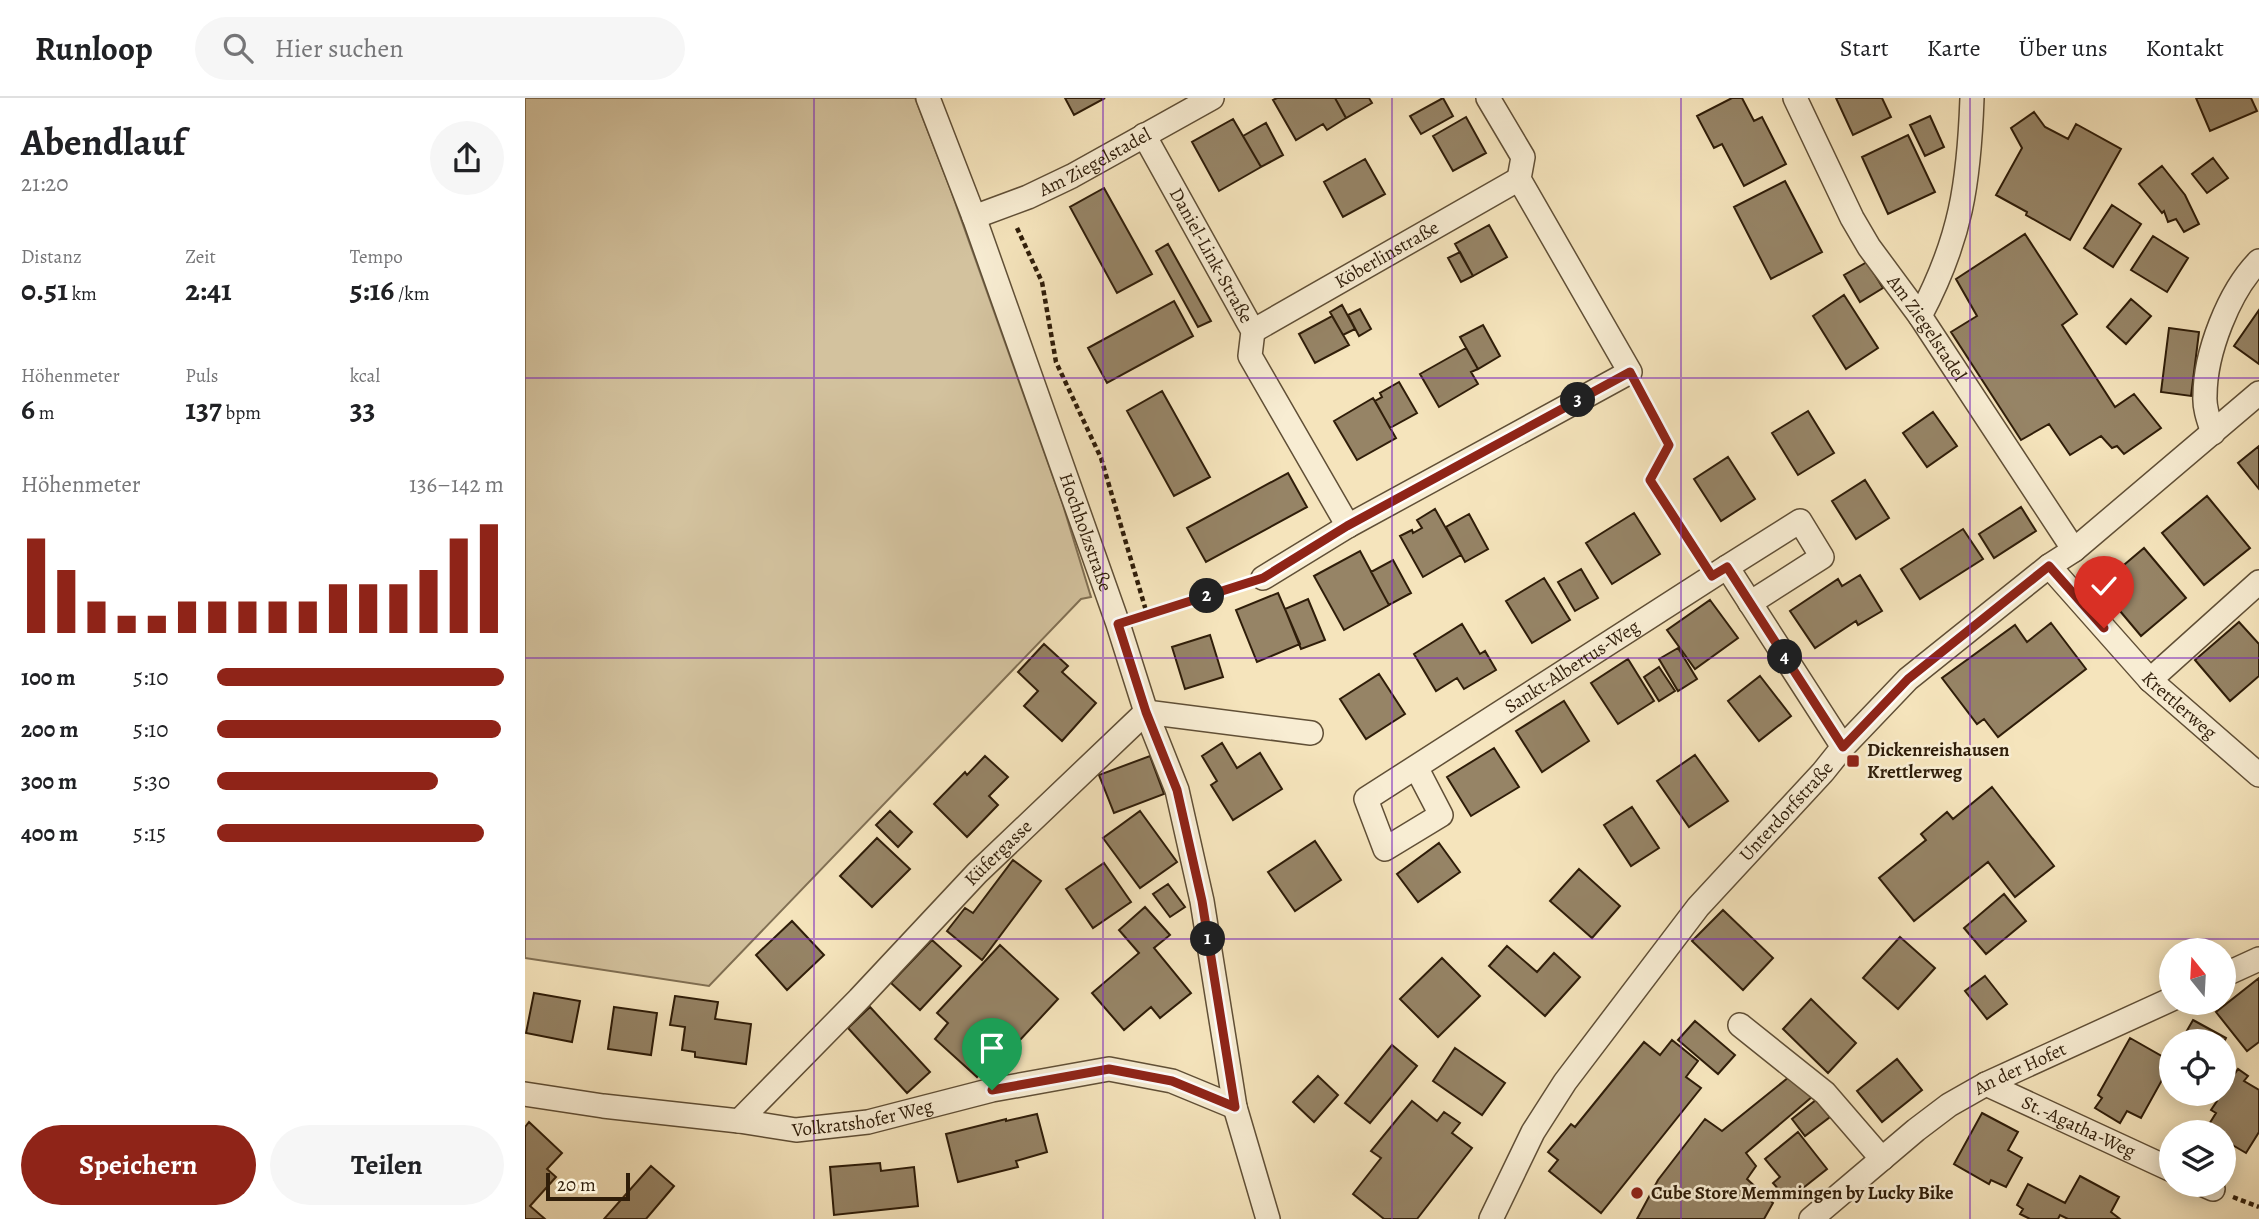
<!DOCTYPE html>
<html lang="de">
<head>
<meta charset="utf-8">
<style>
  body { margin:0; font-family:Alegreya,serif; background:#f6f6f6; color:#202124; height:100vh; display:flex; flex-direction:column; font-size:26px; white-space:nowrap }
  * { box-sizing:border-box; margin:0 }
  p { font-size:23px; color:#757577 }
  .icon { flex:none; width:38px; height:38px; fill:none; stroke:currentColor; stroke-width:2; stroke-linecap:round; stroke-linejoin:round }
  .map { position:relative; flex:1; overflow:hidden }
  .drawer { display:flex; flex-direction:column; background:#fff; width:525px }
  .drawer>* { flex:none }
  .needle { width:46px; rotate:342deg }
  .tools { position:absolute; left:1634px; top:840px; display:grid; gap:14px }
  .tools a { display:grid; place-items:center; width:77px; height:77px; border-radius:50%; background:#fff; box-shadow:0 4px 18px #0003; font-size:35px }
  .scale { position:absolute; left:21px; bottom:18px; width:84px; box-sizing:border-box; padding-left:7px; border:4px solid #2f1d09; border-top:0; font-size:19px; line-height:24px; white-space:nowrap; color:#2f1d09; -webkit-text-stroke:5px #f8edd3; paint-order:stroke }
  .pin { position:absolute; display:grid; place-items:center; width:60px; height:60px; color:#fff; margin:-72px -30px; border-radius:50% 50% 50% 0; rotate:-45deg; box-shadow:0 0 7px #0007 }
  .pin .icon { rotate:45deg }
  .km { position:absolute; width:35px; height:35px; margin:-18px; border-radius:50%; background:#222; color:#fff; font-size:19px; line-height:35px; text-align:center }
  .round { display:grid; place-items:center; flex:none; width:74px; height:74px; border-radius:37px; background:#f6f6f6 }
  .overview { display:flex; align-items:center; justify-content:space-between; height:119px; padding:0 21px }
  h1 { font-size:38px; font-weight:700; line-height:52px }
  .stats { display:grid; grid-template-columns:repeat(3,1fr); gap:10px; height:119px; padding:7px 21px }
  .stats div { display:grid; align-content:center }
  .stats b { font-size:30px; font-weight:700 }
  .stats small { font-size:19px; font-weight:400 }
  .stats p { font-size:19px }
  .chart { height:196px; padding:14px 21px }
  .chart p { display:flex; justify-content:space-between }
  .chart svg { width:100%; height:126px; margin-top:7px; stroke:#8f2418; stroke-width:6 }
  .cta { display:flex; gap:14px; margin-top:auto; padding:14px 21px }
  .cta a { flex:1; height:80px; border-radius:42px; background:#8f2418; color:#fff; font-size:28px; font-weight:700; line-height:80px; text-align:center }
  .cta a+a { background:#f6f6f6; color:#202124 }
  ul { padding:0 21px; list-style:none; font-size:23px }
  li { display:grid; grid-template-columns:112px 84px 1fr; align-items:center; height:52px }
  li i { height:18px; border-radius:9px; background:#8f2418 }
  header { display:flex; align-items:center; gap:42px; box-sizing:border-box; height:98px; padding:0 35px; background:#fff; border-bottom:2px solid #e0e0e0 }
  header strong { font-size:33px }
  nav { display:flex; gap:38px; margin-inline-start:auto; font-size:24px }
  .search { width:490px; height:63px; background:#f6f6f6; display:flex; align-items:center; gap:18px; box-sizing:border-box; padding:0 24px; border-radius:38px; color:#757577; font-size:26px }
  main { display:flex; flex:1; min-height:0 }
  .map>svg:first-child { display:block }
  .green { fill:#d3c29e; stroke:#817054; stroke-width:2 }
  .building { fill:#968466; stroke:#2f1d09; stroke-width:2 }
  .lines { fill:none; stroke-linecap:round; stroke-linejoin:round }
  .street-casing { stroke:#604f36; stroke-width:26 }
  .path { stroke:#2f1d09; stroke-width:4.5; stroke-dasharray:5 3.5; stroke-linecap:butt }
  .street { stroke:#f8edd3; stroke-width:23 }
  .route-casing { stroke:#fff; stroke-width:14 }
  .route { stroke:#8f2418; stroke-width:9 }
  .grid { fill:none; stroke:#7b2cbf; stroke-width:2; stroke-opacity:0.55 }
  .poi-dot { fill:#8f2418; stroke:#f8edd3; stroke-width:2.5 }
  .labels { text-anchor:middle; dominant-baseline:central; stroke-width:5; stroke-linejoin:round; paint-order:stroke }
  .street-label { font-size:19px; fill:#2f1d09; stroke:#f8edd3 }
  .poi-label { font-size:19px; font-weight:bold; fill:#2f1d09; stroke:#f8edd3; text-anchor:start }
</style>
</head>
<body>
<header>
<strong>Runloop</strong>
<div class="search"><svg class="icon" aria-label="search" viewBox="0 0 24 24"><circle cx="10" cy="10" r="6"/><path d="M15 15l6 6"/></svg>Hier suchen</div>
<nav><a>Start</a><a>Karte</a><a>Über uns</a><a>Kontakt</a></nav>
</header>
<main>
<section class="drawer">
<div class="overview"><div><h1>Abendlauf</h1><p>21:20</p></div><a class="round"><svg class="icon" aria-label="share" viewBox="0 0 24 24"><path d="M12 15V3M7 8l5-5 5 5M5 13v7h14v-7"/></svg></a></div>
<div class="stats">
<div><p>Distanz</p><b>0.51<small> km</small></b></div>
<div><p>Zeit</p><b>2:41</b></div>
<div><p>Tempo</p><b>5:16<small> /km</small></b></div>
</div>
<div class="stats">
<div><p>Höhenmeter</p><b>6<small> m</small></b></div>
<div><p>Puls</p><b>137<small> bpm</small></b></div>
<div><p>kcal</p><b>33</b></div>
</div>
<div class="chart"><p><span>Höhenmeter</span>136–142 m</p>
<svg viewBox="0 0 160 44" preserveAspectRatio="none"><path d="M5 44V11M15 44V22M25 44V33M35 44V38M45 44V38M55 44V33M65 44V33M75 44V33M85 44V33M95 44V33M105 44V27M115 44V27M125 44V27M135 44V22M145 44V11M155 44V6"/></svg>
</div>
<ul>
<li><b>100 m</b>5:10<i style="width:100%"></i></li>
<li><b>200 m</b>5:10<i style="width:99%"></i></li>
<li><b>300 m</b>5:30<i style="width:77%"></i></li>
<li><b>400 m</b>5:15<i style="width:93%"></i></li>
</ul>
<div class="cta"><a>Speichern</a><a>Teilen</a></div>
</section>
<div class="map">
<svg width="1734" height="1121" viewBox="0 0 1734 1121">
  <rect width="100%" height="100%" fill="#f5e4bc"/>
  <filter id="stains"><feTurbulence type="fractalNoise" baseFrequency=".00286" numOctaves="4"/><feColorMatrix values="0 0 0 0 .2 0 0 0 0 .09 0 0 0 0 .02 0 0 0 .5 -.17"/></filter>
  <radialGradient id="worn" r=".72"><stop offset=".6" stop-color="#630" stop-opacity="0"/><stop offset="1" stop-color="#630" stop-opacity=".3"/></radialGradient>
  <!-- green -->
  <path class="green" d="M0,0H390L425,90L538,407L566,499L556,501L184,888L0,860Z"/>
  <!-- building -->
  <path class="building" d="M540,0H580L549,17Z
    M752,0H810L821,20L802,32L798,26L771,42L748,2Z
    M810,0H844L847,5L821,20Z
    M918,0L928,18L896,36L885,18Z
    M1207,0H1217L1229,23L1237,19L1261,66L1219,88L1197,46L1189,50L1172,18Z
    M1311,0H1357L1366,19L1328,37Z
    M1671,0H1726L1732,13L1685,33Z
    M1509,14L1520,29L1543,41L1551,26L1596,51L1545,142L1501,117L1502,114L1471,97L1497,50L1486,30Z
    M1405,18L1419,49L1400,58L1385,27Z
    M941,19L961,55L928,73L908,38Z
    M708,21L736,69L694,93L667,44Z
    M741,25L758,57L736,69L718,38Z
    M1383,37L1410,94L1363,116L1337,59Z
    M1688,60L1703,80L1682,95L1667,76Z
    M840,61L860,96L818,119L799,84Z
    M1637,68L1660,97L1674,126L1659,134L1651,121L1643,124L1639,113L1637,115L1614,86Z
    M1260,83L1297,154L1246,181L1209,109Z
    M579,90L627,176L592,195L545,109Z
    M1587,107L1616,126L1588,169L1559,150Z
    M964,127L982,159L948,178L930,146Z
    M1500,136L1552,216L1537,227L1590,309L1609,296L1636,330L1599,356L1592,348L1587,350L1576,338L1545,357L1524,326L1496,342L1426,234L1452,218L1431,181Z
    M1628,138L1663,160L1642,194L1606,172Z
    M643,146L686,223L673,229L631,153Z
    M935,154L948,178L936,184L923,160Z
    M1342,164L1358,190L1335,204L1319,177Z
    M1319,197L1353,250L1321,271L1288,218Z
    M1606,201L1626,218L1601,246L1582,229Z
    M649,203L668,238L582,285L563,250Z
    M817,207L830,231L818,237L805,214Z
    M835,211L846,231L834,238L823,217Z
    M1734,212V266L1709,248Z
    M807,218L824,247L790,265L774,236Z
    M958,227L975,258L953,271L935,239Z
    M1644,230L1674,234L1666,298L1636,294Z
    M941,250L953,271L946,274L953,286L914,309L895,276Z
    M874,284L892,315L865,330L850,303L857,299L855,295Z
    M637,293L685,379L649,398L602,313Z
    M848,300L871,340L832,362L809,323Z
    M1283,313L1309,355L1273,377L1247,335Z
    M1408,314L1432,348L1402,369L1378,335Z
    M1734,348V391L1713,365Z
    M1203,359L1230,401L1196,423L1169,381Z
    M763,375L782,409L681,464L662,430Z
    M1340,382L1364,420L1331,441L1307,403Z
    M1682,398L1725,450L1679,487L1637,435Z
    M1496,409L1511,433L1469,460L1454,436Z
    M910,411L936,457L898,479L875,438L887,432L888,435L897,430L892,422Z
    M1109,415L1135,456L1087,486L1061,445Z
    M944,416L963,451L940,464L921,429Z
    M1438,431L1458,461L1395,501L1376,471Z
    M1619,450L1661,500L1616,538L1574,488Z
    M835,453L864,507L819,532L789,478Z
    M868,462L886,495L864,507L846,474Z
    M1056,471L1073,500L1050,513L1033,484Z
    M1335,477L1357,513L1333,527L1331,523L1290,550L1265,513L1313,481L1317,488Z
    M1019,480L1045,522L1007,545L981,503Z
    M753,495L775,546L732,564L711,512Z
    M783,501L800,542L776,551L760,511Z
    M1185,502L1213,540L1170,571L1142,532Z
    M1714,524L1734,546V578L1705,603L1670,562Z
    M1526,525L1561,571L1473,639L1459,621L1452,626L1417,580L1490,527L1502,544Z
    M937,526L955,556L960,553L971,572L939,591L932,580L911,593L889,556Z
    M685,537L698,579L660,591L647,549Z
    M519,546L543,568L537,574L571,605L537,643L499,608L513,593L493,574Z
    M1153,550L1172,581L1153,593L1134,561Z
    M1103,561L1129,603L1093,626L1066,585Z
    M1134,569L1150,593L1134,603L1119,579Z
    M854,576L880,616L841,641L815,601Z
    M1235,578L1266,618L1234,643L1203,603Z
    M1039,603L1064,643L1017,674L991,633Z
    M697,645L712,670L735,655L757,691L708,722L686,687L692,683L677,658Z
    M969,650L994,689L946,718L922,679Z
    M1170,657L1203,703L1164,729L1132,683Z
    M460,658L483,679L464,698L473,707L442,739L409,706L440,674L442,677Z
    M625,658L639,696L589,715L574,677Z
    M1467,689L1529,768L1490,799L1463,764L1389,823L1354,780L1401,742L1396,736L1422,714L1428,721Z
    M1107,709L1134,750L1106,768L1079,727Z
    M365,713L387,734L373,749L351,727Z
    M615,713L652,764L615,790L578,740Z
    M352,740L385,771L347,809L315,778Z
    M790,743L816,782L770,813L743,774Z
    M914,745L935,774L893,804L872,776Z
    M488,762L516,783L457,862L422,833L440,810L448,815Z
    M579,765L606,804L568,830L541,791Z
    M1054,771L1095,808L1067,840L1025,803Z
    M643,786L660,809L645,819L628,796Z
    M1479,796L1501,823L1461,856L1439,830Z
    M620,809L645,837L629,850L666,895L635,920L626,909L599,932L567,895L614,855L594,832Z
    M1198,812L1248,860L1218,892L1167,843Z
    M267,823L299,857L262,892L231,857Z
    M1375,839L1410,870L1373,911L1338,880Z
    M407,842L436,868L395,912L366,885Z
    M475,847L533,901L470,969L466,964L452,979L410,941L423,925L412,915Z
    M982,848L1012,874L1029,855L1055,879L1020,918L964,868Z
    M917,860L955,898L913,939L875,901Z
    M1460,878L1482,906L1462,921L1440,893Z
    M1734,880V944L1722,953L1691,914Z
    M9,895L55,903L47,944L1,935Z
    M150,898L193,904L190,921L226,926L221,966L170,959V954L157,952L160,929L145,927Z
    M1286,901L1331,945L1303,975L1258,931Z
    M89,909L132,915L126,957L83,951Z
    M345,909L405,974L382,995L323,930Z
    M1668,922L1701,940L1699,944L1656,943Z
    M1170,923L1210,957L1193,976L1153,942Z
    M1605,940L1647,964L1616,1020L1602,1013L1595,1025L1570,1010L1577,1000L1573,997Z
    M1147,942L1173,963L1161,979L1176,990L1076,1115L1024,1073L1033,1062L1023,1054L1046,1026L1050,1029L1119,944L1135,957Z
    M867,947L892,968L845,1025L820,1005Z
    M930,950L980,985L957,1017L908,983Z
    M1372,961L1397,992L1357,1024L1332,993Z
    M1699,971L1709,977L1713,971L1723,978L1719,983L1734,992V1034L1721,1055L1699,1042V1034H1687L1681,1031L1691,1015L1686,1012L1692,1003L1680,996H1699Z
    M793,978L813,997L789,1024L768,1004Z
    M1264,979L1288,998L1221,1055L1231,1068L1222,1081L1248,1105L1239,1121H1112L1133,1082L1180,1021L1197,1033Z
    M1291,1002L1305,1019L1280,1038L1267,1021Z
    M887,1003L912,1023L919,1014L935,1025L927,1035L947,1050L892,1121H859L828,1096L856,1060L846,1053Z
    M1457,1015L1493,1034L1483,1052L1497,1060L1481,1089L1466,1082L1464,1086L1429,1066Z
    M512,1016L522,1054L491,1063L493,1069L433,1084L421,1036L481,1021V1023Z
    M4,1024L37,1055L22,1071L31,1079L5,1108L20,1121H0V1029Z
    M1273,1034L1302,1071L1263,1102L1248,1085L1255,1079L1240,1061Z
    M355,1065L356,1073L389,1069L393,1108L309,1117L305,1069Z
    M126,1068L149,1088L121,1121H79Z
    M1555,1078L1594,1099L1586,1114L1595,1121H1543L1535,1117L1533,1121H1505L1495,1116L1498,1111L1492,1107L1503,1086L1540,1105Z"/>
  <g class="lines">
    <!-- street casing -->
    <g class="street-casing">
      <g id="street">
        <path id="s1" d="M403,0L449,119L593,526L621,614L652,692L677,803L710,1009L743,1121"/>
        <path id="s2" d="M1270,0L1327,120L1344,149L1395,218L1549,452"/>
        <path id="s3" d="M619,37L728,233L725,258L823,428"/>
        <path id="s4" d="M449,119L503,99L547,78L687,0"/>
        <path d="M1395,218C1436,141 1444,85 1447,0"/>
        <path id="s5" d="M728,233L994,81"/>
        <path d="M1688,335C1684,323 1679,310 1680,298C1680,255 1704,193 1734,163"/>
        <path id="s6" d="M1524,468L1625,582L1734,677"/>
        <path d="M1202,469L1275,423L1297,459L1225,505"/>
        <path d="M738,480L823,428L1105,274L994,81L998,59L963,0"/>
        <path d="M1625,582L1734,484"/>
        <path id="s7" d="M891,669L916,717L860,751L841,701L1202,469L1318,649"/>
        <path d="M1699,877L1734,861"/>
        <path d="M1215,927L1300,995L1357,1061"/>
        <path id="s8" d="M1461,986L1647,1072"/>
        <path id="s9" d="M0,996L78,1008L214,1023L271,1032L343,1024L467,992L584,971L647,983L710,1009"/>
        <path id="s10" d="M214,1023L334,901L452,775L621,614L786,635"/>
        <path d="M1679,1087L1688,1091"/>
        <path id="s11" d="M966,1121L1008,1034L1040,984L1173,809L1298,674L1318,649L1383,581L1524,468L1549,452L1734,295"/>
        <path id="s12" d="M1286,1121L1391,1032L1424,1007L1461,986L1647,901"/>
      </g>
    </g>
    <!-- path -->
    <path class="path" d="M492,130L517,184L531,264L576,360L622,516
      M1117,296L1145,347L1125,382L1173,457
      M622,516L717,487
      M1708,1099L1734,1109"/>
    <!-- street -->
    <use href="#street" class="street"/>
  </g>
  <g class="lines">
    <!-- route casing -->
    <g class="route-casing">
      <path id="route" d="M467,992L584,971L647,983L710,1009L677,803L652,692L621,614L593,526L738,480L822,428L1105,274L1144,347L1125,382L1187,478L1202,469L1318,649L1383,581L1524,468L1579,530"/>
    </g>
    <!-- route -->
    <use href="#route" class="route"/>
  </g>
  <!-- grid -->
  <path class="grid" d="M289,0V1121M578,0V1121M867,0V1121M1156,0V1121M1445,0V1121M0,280H1734M0,560H1734M0,841H1734"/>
  <!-- markers -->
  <g class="poi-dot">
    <rect x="1321" y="656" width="14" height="14" rx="3.5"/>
    <circle cx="1112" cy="1095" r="7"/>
  </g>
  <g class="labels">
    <!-- street labels -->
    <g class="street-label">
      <text stroke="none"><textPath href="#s4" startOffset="133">Am Ziegelstadel</textPath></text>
      <text stroke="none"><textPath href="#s5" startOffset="154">Köberlinstraße</textPath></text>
      <text stroke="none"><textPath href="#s3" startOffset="138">Daniel-Link-Straße</textPath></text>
      <text stroke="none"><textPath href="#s2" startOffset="266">Am Ziegelstadel</textPath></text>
      <text stroke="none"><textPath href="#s1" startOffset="462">Hochholzstraße</textPath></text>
      <text stroke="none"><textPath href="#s7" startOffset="418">Sankt-Albertus-Weg</textPath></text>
      <text stroke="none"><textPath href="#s6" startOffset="191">Krettlerweg</textPath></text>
      <text stroke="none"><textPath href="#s11" startOffset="506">Unterdorfstraße</textPath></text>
      <text stroke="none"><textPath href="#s10" startOffset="373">Küfergasse</textPath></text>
      <text stroke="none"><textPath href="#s12" startOffset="259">An der Hofet</textPath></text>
      <text stroke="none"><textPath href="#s9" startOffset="341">Volkratshofer Weg</textPath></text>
      <text stroke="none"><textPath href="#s8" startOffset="102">St.-Agatha-Weg</textPath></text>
    </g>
    <!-- poi labels -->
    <g class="poi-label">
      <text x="1342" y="652">Dickenreishausen<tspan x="1342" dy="22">Krettlerweg</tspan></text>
      <text x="1126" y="1095">Cube Store Memmingen by Lucky Bike</text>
    </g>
  </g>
  <rect width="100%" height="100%" filter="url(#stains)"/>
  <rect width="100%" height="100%" fill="url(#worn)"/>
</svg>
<div class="tools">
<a><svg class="needle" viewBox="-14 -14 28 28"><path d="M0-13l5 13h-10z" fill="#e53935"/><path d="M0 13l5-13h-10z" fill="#757577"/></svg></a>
<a><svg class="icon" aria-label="locate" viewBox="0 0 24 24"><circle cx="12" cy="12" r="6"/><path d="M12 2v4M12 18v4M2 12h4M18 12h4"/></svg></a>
<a><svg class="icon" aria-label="layers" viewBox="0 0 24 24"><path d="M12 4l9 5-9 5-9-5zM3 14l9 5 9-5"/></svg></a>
</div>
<div class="scale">20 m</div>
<div class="pin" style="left:467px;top:992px;background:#1e9e55"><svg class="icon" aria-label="arrive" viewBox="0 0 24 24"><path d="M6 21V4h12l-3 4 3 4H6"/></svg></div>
<div class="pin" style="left:1579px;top:530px;background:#d93025"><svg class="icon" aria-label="check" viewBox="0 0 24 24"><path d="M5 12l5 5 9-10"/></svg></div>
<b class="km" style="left:683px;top:841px">1</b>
<b class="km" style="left:682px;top:498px">2</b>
<b class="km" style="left:1053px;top:302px">3</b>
<b class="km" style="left:1260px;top:559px">4</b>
</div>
</main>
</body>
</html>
